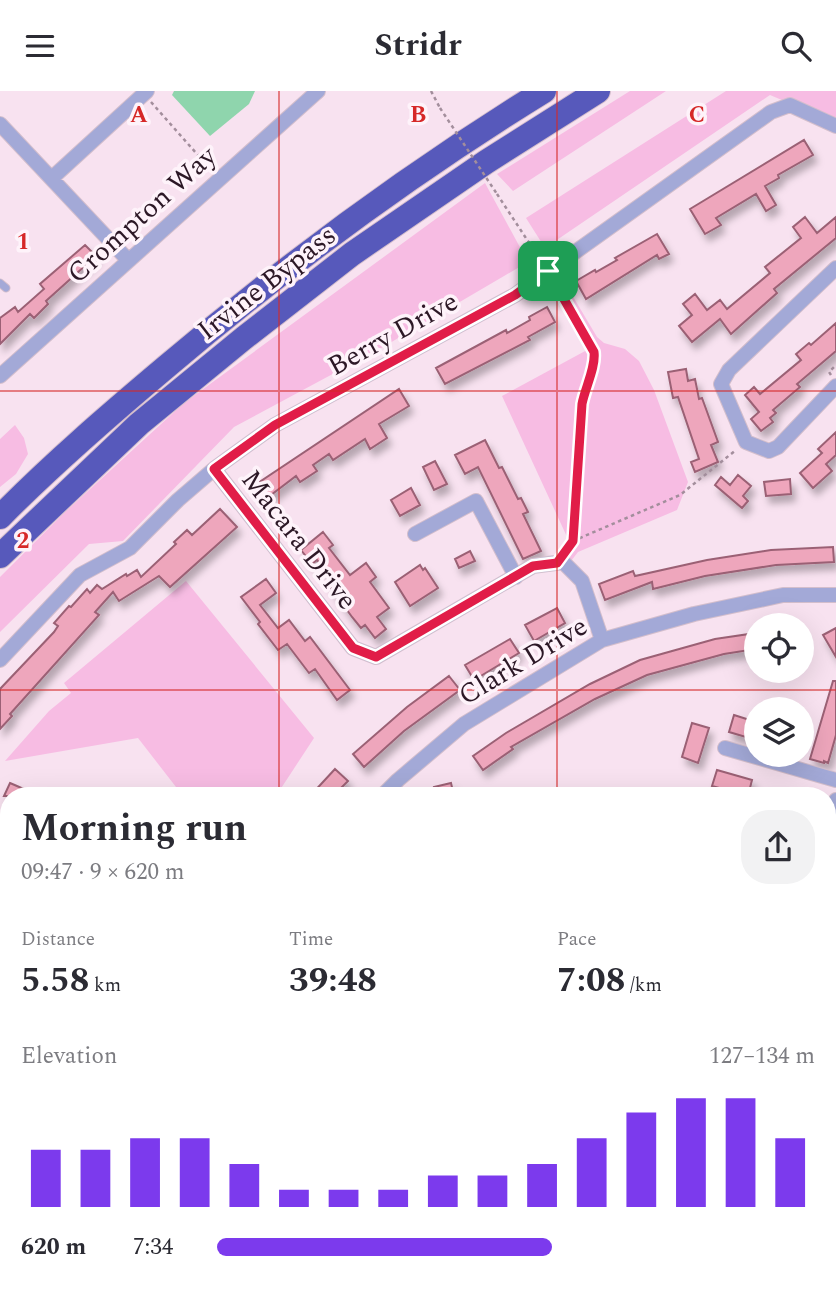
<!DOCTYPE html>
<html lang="en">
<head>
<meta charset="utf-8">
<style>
  body { margin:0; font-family:Spectral,serif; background:#f2f2f3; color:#2b2b33; height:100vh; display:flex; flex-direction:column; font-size:26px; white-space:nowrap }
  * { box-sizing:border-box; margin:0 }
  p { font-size:23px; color:#7c7c81 }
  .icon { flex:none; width:38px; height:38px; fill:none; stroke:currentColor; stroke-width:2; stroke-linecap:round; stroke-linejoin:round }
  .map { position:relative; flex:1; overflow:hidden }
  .sheet { position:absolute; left:0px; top:696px; width:836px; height:502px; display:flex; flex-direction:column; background:#fff; border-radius:28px 28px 0 0; box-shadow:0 7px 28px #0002 }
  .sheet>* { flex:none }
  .fabs { position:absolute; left:744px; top:522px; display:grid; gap:14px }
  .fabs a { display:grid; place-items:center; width:70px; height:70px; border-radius:50%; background:#fff; box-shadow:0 7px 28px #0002; font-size:35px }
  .pin { position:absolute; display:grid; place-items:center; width:60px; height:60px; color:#fff; margin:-30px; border-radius:14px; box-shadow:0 4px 10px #0006 }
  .round { display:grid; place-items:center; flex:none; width:74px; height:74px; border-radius:28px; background:#f2f2f3 }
  .summary { display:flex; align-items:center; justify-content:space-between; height:119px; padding:0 21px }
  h1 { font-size:38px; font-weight:700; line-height:52px }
  .metrics { display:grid; grid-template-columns:repeat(3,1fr); gap:10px; height:119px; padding:7px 21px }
  .metrics div { display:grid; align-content:center }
  .metrics b { font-size:35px; font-weight:700 }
  .metrics small { font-size:19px; font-weight:400 }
  .metrics p { font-size:19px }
  .chart { height:196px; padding:14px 21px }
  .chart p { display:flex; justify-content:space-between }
  .chart svg { width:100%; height:126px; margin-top:7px; stroke:#7c3aed; stroke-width:6 }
  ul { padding:0 21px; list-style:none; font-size:23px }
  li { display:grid; grid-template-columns:112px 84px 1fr; align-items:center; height:52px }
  li i { height:18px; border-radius:9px; background:#7c3aed }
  header { display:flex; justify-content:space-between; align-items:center; height:91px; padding:0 21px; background:#fff; font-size:32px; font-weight:700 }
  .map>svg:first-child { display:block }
  .green { fill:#f7bce3 }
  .water { fill:#8fd5ad }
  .building { fill:#eea6bc; stroke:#9b6174; stroke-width:2; filter:url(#shadow) }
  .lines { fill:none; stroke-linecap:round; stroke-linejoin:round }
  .lane-casing { stroke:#d3becc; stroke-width:9 }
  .street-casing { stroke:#d3becc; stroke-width:16 }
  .primary-casing { stroke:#d3becc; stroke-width:23 }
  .highway-casing { stroke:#d3becc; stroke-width:26 }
  .path { stroke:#a38e9c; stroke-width:2.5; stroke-dasharray:3.5 3.5; stroke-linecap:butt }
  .lane { stroke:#a3a9d7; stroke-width:7 }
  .street { stroke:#a3a9d7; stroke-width:14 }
  .primary { stroke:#6a6fc3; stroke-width:21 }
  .highway { stroke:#5759bb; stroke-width:24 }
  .path-bridge { stroke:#a38e9c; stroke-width:2.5; stroke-dasharray:3.5 3.5; stroke-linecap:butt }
  .route-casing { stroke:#fff; stroke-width:14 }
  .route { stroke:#e11d48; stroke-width:9 }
  .grid { fill:none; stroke:#d62828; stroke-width:2; stroke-opacity:0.55 }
  .labels { text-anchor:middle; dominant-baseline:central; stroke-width:7; stroke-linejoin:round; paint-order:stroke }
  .street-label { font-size:28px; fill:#2c1826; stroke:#fef3fa }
  .grid-label { font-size:23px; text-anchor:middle; font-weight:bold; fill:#d62828; stroke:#fef3fa; stroke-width:7; stroke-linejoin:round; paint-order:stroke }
</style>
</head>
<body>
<header><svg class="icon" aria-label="menu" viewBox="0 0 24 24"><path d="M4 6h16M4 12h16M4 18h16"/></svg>Stridr<svg class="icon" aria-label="search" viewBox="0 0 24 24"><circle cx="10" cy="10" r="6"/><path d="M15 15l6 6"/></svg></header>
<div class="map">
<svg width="836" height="1198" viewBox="0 0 836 1198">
  <defs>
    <filter id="shadow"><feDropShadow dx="4" dy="7" stdDeviation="3.5" flood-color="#0004"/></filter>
  </defs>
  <rect width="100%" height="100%" fill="#f8e2f0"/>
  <!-- green -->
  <path class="green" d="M630,0H666L513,100L497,83Z
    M726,0H836V32L770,4L545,157L526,127Z
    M485,92L528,171L383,256L234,336L123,450L89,453L0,541V486L65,421L184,312Z
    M559,182L597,246L604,252L625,258L639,270L654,299L688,391L677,419L578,461L571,470L559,460L568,448L502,305L587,259L548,190Z
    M15,334L24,347L28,363L16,383L0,396V348Z
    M186,490L314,647L276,705H183L138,647L5,670L49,620L71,602L64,592Z
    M832,1107L836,1110V1198H805L808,1190H828V1122Z
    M747,1190H784L780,1198L746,1195Z"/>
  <!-- water -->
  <path class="water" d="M174,0H255L249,13L210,45L172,4Z"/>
  <!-- building -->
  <path class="building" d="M804,49L813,64L778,84L779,87L765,95L776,114L766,120L756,103L716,127L721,134L705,143L690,118Z
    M805,126L817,142L836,126V147L774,198L777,202L731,243L720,228L692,251L679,235L692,224L683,213L695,203L707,219L720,209L727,218L770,182L765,176L801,147L793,136Z
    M657,143L669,163L659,168L657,164L586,208L576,190L595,179L596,181L617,169L615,167Z
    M85,154L96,165L46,210L48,213L34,227L30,223L0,253V227L15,216L18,221L44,198L40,193Z
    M547,216L555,231L528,246L530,249L445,293L436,277L506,239L507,242L530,229L529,226Z
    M836,232V260L797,293L800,296L773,319L776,322L770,327L773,331L761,340L751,328L759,321L745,304L754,296L760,303L801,269L796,263L809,252L811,254Z
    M686,278L688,290L695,288L699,308L702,307L718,351L711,354L718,371L695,381L691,371L699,368L678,306L673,307L668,281Z
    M399,298L409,315L379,333L387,347L370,358L365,348L333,369L329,363L313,374L317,380L300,391L296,385L263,410L252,396Z
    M836,341V364L826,373L832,380L813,397L800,382L822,362L818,358Z
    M485,349L499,377L502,376L518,408L521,407L528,421L523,423L541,460L523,468L478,376L465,383L455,364Z
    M435,370L447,393L434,399L423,376Z
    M738,384L751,395L743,405L748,410L742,417L715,394L721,386L730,394Z
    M790,388L791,403L766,405L764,391Z
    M411,397L420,414L400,425L391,409Z
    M220,418L237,436L170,496L159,485L119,510L113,501L95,521L99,524L10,623L12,625L0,638V598L54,541L58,535L54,532L69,515L71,516L87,498L90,502L97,494L102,498L126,483L127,485L137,479L141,486L176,453L174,451L187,439L192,444Z
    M323,441L333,454L329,457L350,484L366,472L376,486L370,491L389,517L377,526L386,538L375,547L365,534L361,537L352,526L327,491L331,487L317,469L312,473L301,459Z
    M833,456L834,471L776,474L705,485L653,498L652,491L605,509L599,493L633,480L635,485L707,469L771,459Z
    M470,460L475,470L459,477L455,468Z
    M420,474L423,479L425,477L438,497L410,515L395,491Z
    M266,488L276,502L260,514L278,537L289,529L305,550L310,546L350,599L337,609L315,578L309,582L287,553L278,559L258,533L260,531L241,506Z
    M557,517L565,532L534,550L525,534Z
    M836,537V566L823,544Z
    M756,542V558L724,563L647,584L595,608L511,656L513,658L483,679L473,665L506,642L590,593L640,569L715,548Z
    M510,548L519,562L474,589L465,574Z
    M449,585L460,599L404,640L364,676L353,663L407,616Z
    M833,590H836V644L828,672L824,670V672L810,668Z
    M734,624L756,631V649L729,641Z
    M692,632L709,637L698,672L682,666Z
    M335,678L348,690L333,705H310Z
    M717,679L752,689L748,705L712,695Z
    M10,692L40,705H4Z
    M451,692L454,705H436L434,696Z"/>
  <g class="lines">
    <!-- lane casing -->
    <g class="lane-casing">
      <path id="lane" d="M0,192L6,197"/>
    </g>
    <!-- street casing -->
    <g class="street-casing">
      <path id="street" d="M0,33L128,169
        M52,87L147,0
        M836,177L729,279L721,293L746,351L769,360L778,356L836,295
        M0,285L318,0
        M214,378L353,557L376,566L533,475L563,471L582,490L602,549
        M415,443L476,410L516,486
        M0,569L80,484L130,457L178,409L214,378L275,334L515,204L771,21L790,14L836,35
        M725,657L836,689
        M382,705L398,689L464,633L602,549L694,523L783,504H836
        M828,738L836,709
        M828,813L836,814
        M828,1031L830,1099L828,1106
        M0,1122L9,1120
        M0,1190L29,1193L38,1198
        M699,1190L700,1198
        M794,1198L798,1190"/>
    </g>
    <!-- primary casing -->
    <g class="primary-casing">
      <path id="primary" d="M0,1039L9,1043
        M566,1190L667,1198"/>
    </g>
    <!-- highway casing -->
    <g class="highway-casing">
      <path id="highway" d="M0,426C52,373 109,324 166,276C285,175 411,82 544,0
        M0,465L139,333L244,247L352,163L486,71L598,0"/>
    </g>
    <!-- path -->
    <path class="path" d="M431,0L440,17
      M151,11L212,80
      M497,103L541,170
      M554,191L594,261C596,276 585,297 582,313L573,450L566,459
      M831,284L829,281L836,274
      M573,450L680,404L736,359
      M0,1004L9,1009
      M0,1160L9,1156
      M764,1190H773
      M822,1191H825L829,1198
      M744,1198L756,1190
      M816,1198V1194L821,1190"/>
    <!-- lane -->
    <use href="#lane" class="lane"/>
    <!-- street -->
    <use href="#street" class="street"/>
    <!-- primary -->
    <use href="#primary" class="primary"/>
    <!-- highway -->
    <use href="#highway" class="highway"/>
    <!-- path-bridge -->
    <path class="path-bridge" d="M440,17L497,103"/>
  </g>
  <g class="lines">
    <!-- route casing -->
    <g class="route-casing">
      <path id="route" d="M548,180L594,261C596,276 585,297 582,313L573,450L557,472L533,475L376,566L353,557L214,378L275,334L515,204Z"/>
    </g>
    <!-- route -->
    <use href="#route" class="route"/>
  </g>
  <!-- grid -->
  <path class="grid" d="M279,0V705M557,0V705M0,300H836M0,599H836M0,898H9M828,898H836M279,1190V1198M557,1190V1198"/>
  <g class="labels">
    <!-- street labels -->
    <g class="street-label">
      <text transform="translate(142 124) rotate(-42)">Crompton Way</text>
      <text transform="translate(267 192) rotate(-38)">Irvine Bypass</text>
      <text transform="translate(393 243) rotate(-29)">Berry Drive</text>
      <text transform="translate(299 449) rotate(52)">Macara Drive</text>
      <text transform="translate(523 570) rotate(-31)">Clark Drive</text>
    </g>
  </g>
  <g class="grid-label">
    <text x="139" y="31">A</text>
    <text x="418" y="31">B</text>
    <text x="697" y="31">C</text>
    <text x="23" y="158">1</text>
    <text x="23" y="457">2</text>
  </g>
</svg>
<div class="fabs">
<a><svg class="icon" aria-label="locate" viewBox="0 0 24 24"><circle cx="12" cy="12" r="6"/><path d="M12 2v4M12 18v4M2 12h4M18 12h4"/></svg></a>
<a><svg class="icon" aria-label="layers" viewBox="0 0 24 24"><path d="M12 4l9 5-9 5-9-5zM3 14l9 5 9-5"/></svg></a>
</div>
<div class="pin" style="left:548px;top:180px;background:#1e9e55"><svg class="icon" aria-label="arrive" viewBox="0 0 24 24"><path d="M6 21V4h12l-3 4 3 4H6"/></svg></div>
<section class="sheet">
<div class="summary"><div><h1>Morning run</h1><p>09:47 · 9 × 620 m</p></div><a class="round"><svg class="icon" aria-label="share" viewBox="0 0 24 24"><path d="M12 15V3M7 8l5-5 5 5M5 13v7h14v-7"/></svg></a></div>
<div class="metrics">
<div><p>Distance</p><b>5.58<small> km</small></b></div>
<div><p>Time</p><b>39:48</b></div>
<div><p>Pace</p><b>7:08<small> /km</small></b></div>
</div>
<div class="chart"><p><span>Elevation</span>127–134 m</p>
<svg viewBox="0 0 160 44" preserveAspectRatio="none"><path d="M5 44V24M15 44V24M25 44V20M35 44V20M45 44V29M55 44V38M65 44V38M75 44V38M85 44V33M95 44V33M105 44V29M115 44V20M125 44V11M135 44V6M145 44V6M155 44V20"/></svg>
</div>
<ul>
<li><b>620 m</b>7:34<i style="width:56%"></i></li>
</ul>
</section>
</div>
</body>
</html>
